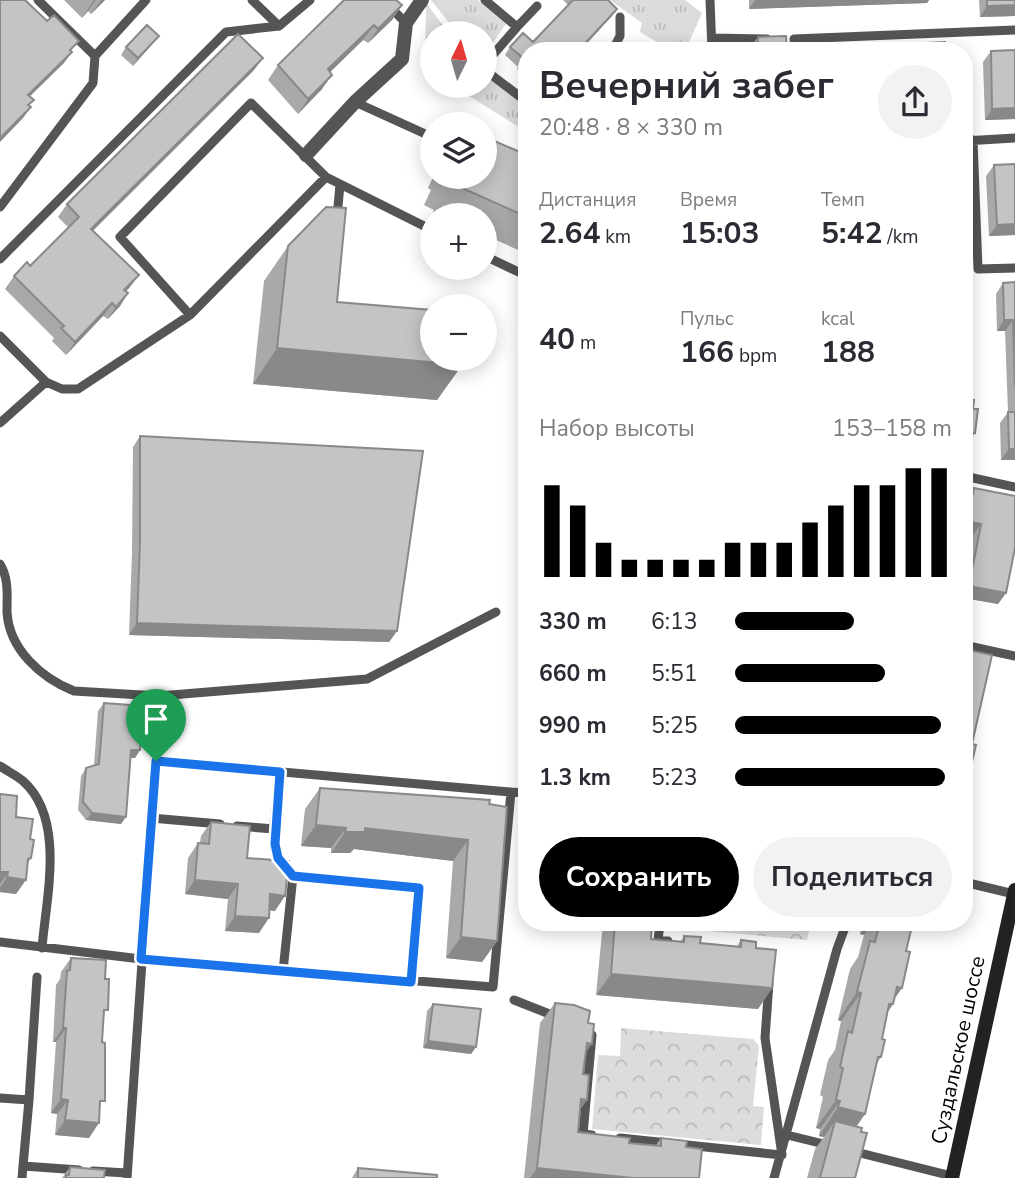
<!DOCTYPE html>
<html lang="ru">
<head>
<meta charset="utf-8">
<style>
  body { margin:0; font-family:"Nunito Sans",sans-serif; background:#f2f2f3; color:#2b2b33; height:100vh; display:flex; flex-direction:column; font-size:26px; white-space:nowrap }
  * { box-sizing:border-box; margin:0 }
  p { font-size:23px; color:#7c7c81 }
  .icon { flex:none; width:38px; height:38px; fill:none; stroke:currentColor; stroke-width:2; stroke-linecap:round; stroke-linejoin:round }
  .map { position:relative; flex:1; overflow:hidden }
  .side { position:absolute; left:518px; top:42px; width:455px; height:889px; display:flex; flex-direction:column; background:#fff; border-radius:28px; box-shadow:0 4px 18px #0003 }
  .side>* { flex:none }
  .needle { width:46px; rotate:5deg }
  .fabs { position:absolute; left:420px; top:21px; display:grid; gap:14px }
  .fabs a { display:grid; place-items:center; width:77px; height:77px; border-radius:50%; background:#fff; box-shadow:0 4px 18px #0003; font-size:35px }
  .pin { position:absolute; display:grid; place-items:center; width:60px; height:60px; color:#fff; margin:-72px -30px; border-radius:50% 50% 50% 0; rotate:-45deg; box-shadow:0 0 7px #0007 }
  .pin .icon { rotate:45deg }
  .round { display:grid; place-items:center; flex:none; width:74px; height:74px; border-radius:37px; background:#f2f2f3 }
  .head { display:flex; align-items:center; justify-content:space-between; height:119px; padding:0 21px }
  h1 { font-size:38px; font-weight:700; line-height:52px }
  .figures { display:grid; grid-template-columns:repeat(3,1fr); gap:10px; height:119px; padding:7px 21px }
  .figures div { display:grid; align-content:center }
  .figures b { font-size:30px; font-weight:700 }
  .figures small { font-size:19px; font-weight:400 }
  .figures p { font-size:19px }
  .chart { height:196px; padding:14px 21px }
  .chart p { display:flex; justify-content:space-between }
  .chart svg { width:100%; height:126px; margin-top:7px; stroke:#000; stroke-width:6 }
  .button { display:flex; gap:14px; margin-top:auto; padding:14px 21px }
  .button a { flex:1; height:80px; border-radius:42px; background:#000; color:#fff; font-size:28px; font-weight:700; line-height:80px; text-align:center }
  .button a+a { background:#f2f2f3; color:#2b2b33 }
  ul { padding:0 21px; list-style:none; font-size:23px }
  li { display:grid; grid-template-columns:112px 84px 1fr; align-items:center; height:52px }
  li i { height:18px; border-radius:9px; background:#000 }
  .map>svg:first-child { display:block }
  .grass { fill:url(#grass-tufts) }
  .forest { fill:url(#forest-crowns) }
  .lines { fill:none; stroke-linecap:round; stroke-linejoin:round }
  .lane { stroke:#555; stroke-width:9 }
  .street { stroke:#555; stroke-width:14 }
  .secondary { stroke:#222; stroke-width:14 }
  .wall { fill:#a9a9a9 }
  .shaded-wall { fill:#898989 }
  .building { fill:#c4c4c4; stroke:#898989; stroke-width:2 }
  .route-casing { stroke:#fff; stroke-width:14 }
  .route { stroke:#1a73e8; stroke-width:9 }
  .labels { text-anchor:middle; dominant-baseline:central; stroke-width:5; stroke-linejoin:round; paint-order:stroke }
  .street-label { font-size:21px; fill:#000; stroke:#fff }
</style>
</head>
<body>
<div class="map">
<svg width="1015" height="1178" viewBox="0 0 1015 1178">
  <defs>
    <pattern id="grass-tufts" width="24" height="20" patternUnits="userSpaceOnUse" patternTransform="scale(1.75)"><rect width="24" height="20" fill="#dcdcdc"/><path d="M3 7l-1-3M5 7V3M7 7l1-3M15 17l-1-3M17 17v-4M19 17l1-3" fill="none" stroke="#bbb"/></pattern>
    <pattern id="forest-crowns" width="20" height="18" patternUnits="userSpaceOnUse" patternTransform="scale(1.75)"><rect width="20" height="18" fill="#dcdcdc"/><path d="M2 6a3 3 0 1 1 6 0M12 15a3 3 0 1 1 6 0" fill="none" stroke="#bbb"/></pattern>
  </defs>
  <rect width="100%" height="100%" fill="#fff"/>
  <!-- grass -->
  <path class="grass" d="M431,0H478L506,24L485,54V33H457Z
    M610,0H685L702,13L685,51H653L657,42L640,32L642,23Z
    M485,76L527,106V132L453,86H485Z"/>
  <!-- forest -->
  <path class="forest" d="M426,3L449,33H432V57L425,66Z
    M676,922H811L807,940L675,928Z
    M621,1028L753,1039L759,1046L753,1106L764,1107L761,1145L592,1129L598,1055L620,1056Z"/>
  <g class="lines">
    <!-- lane -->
    <path class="lane" d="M38,0L95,56
      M252,0L279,26L310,0
      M383,0L406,23
      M710,0L712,51
      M517,27L537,6
      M712,38L767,39
      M612,51L620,36V17
      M795,51L794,39L1015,30
      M485,64L517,27L485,0
      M485,70L527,102
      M355,102L432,137
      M973,140L978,269L1015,268
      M964,141L1015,138
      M326,177L190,315L120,237L251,103L326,177L432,230
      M0,207L93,83L95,56L146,0
      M337,218L340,184
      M485,256L527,276
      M0,259L226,32L279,26
      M0,336L46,382L62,389H78L190,315
      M0,423L46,382
      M964,476L1015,487
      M0,564C9,579 7,595 7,612C9,649 41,678 74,691L159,696
      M964,645L1015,656
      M156,761L159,696L367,679L496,612
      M0,766C7,771 16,775 23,781C66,819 46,898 42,948
      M280,772C277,803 265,844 286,870
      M511,792L527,793
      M151,818L220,824
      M237,826L274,829
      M964,882L1014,894
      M660,922L658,941H668
      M0,942L141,959L493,987L511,792L156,761L127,1178
      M283,971L293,876L419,888L411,982
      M769,983L765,1038L782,1155
      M514,1000L557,1017
      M0,1098L29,1100L23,1166
      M29,1100L37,977
      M592,1135L583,1134L592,1035
      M787,1135L828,1145
      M620,1138L782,1155
      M852,1151L952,1176
      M93,1171L127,1173
      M22,1178L23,1166L79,1170
      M774,1178L837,949L847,922"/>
    <!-- street -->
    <path class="street" d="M306,155L355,102L402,59L406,23L422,0"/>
    <!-- secondary -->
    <path class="secondary" d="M952,1178L1015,890"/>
  </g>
  <!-- wall -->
  <path class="wall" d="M64,0H105L91,14L88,11L82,18Z
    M563,0H608L612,16L527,51V79L517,69L518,67L505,55L510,47L533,42L568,5Z
    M749,0H929L927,3L749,9Z
    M979,0H1015V16L980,17Z
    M402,5L392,20L368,43L363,40L330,72L322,89L298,114L268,80L278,65Z
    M159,36L153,43L133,66L121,55L126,47Z
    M758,37L787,51H748Z
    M1015,50V119L985,120L983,62L991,51Z
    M254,70L93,231L130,287L126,291L128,293L120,306L108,319L103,316L66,355L52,341L54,338L5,289L14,276L30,266L68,227L58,217L67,204Z
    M527,155V254L485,235V215H440L433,212L434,210L424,205L431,190L428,188L433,177H485Z
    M994,165L1015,235L989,236L986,176Z
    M288,246L337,302L462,365L437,400L253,384L264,281Z
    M1015,282V460H1001L1000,423L1008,412L1005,331H997L996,294L1003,283Z
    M140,436L397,631L389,642L129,635L132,552L133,447Z
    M974,488L1006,593L998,604L964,598V581L973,535L964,533V508L966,499Z
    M104,703L140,750L135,758H131L121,824L86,820L78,810L81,776L86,768L94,765L98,711Z
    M320,788L489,804L497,941L482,962L446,958L453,861L354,849L350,853H331V848L301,846L305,809Z
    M0,794L30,839L31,858L27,865L16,894L0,892Z
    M211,822L247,858L275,911L269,910L259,933L225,931L228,899L185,894L188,858L198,843H200L201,836Z
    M603,922H652L651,939L680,942L684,936L700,943L737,946L741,940L756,948L772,988L758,1009L596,995Z
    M862,922H913L893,1004L888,1012L882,1039L881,1057L876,1065L865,1114L857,1126L855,1178H807L815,1149L824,1137L819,1136L820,1129L816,1128L823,1097L820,1095L828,1060L835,1050L841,1021L838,1020L850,969L858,957L864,935L860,934Z
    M71,958L103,1017L100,1108L89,1138L55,1135L57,1114L51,1113L56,1042H53L56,985L60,979L61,972Z
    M555,1003L586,1053L583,1074L587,1100L580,1109L578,1132L629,1143L656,1145L661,1138L686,1147L699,1178H524L540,1023Z
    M433,1004L476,1047L471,1054L423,1048L427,1011Z
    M70,1167L104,1178H62Z
    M358,1168L437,1178H352Z"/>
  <!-- shaded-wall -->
  <path class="shaded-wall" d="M94,0H96L88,11L82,18Z
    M101,0H105L91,14Z
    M755,0H929L927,3L749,9Z
    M402,5L392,20L368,43L378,29Z
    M1015,5V16L980,17L987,6Z
    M617,9L612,16L580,51H578Z
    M374,25L363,40L318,84L328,69Z
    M159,36L153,43L133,66L138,58Z
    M72,52L64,63L20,106L28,95Z
    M263,58L254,70L82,241L91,229Z
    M332,75L322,89L298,114L308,99Z
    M31,107L23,118L0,142V138Z
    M1015,108V119L985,120L992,109Z
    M1015,224V235L989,236L997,225Z
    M139,275L130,287L115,302L124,290Z
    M128,293L120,306L108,319L116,307Z
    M112,303L103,316L66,355L75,342Z
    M1004,320H1013L1005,331H997Z
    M277,348L462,365L437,400L253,384Z
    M964,431L975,433L972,437L964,436Z
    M1009,449H1015V460H1001Z
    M967,521L981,524L973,535L964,533V525Z
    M969,586L1006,593L998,604L964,598V593Z
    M137,623L397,631L389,642L129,635Z
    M131,750H140L135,758L126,757Z
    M92,813L126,817L121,824L86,820Z
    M316,825L346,828L331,848L301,846Z
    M365,828L468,840L453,861L354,849L350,853H331L345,832Z
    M0,872H8L0,884Z
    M7,877L26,880L16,894L0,892V888Z
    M195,880L238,884L228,899L185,894Z
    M270,894L285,896L275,911L260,909Z
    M235,916L269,918L259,933L225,931Z
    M867,922H873L864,935L860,934Z
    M461,937L497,941L482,962L446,958Z
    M611,974L772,988L758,1009L596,995Z
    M897,987L902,988L891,1004H893L873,1033Z
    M857,992L861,993L841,1021L838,1020Z
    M63,1028H66L56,1042H53Z
    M428,1041L476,1047L471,1054L423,1048Z
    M587,1043L592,1044L577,1064Z
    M61,1099L68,1100L57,1114L51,1113Z
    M581,1099L587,1100L572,1121Z
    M836,1100L840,1101L820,1129L816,1128Z
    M838,1107L865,1114L845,1142L835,1121L824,1137L819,1136Z
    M65,1120L99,1123L89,1138L55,1135Z
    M537,1168L633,1178H530Z"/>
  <!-- building -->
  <path class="building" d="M0,0H25L47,21L54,15L79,41L70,50L72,52L28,95L34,100L28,105L31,107L0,138Z
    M344,0H396L402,5L378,29L374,25L328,69L332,75L308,99L278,65Z
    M573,0H608L617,9L578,51H527V66L522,62L524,59L510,47L523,33L533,42Z
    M987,0H1015V5L987,6Z
    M147,25L159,36L138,58L126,47Z
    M238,34L263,58L91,229L139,275L124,290L128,293L116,307L112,303L75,342L61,328L64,326L14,276L27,262L30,266L79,217L67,204Z
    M786,36L787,51H758V37Z
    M945,42V51H845L844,47Z
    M1015,50V108L992,109L991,51Z
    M485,137L527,155V217L453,184L454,181L444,177H485Z
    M1015,164V224L997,225L994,165Z
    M326,207L346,208L337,302L432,310V359H462V365L277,348L288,246Z
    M1015,282V387L1013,320H1004L1003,283Z
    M964,399L974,400L973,409H978L975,433L964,431Z
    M1008,412H1015V449H1009Z
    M140,436L423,451L397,631L137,623L140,541Z
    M974,488L1015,496V548L1006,593L969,586L981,524L967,521Z
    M964,649L992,655L972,744L976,745L964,796Z
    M104,703L143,706L140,750H131L126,817L92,813L83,802L86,768L99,764Z
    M320,788L490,800L489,804L507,807L497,941L461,937L468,840L365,828V832H345L346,828L316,825Z
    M0,794L17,796L16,817L33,819L30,839L34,840L31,858L28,859L26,880L7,877L8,872H0Z
    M211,822L250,826L247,858L289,861L285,896L270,894L269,918L235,916L238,884L195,880L198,843L209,844Z
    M615,922H652L651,939L684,942V936L701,937L700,943L741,947V940L756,942V948L776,950L772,988L611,974Z
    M880,922H913L906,951L910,952L902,988L897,987L893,1004H889L882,1039L885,1040L881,1057H878L865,1114L838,1107L840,1101L836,1100L843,1068L840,1067L848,1031L852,1033L861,993L857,992L870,941L875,942Z
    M71,958L106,960L105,979H109L108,1010H104L102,1042L105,1043V1101H100L99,1123L65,1120L68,1100L61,1099L66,1028H63L67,971L70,970Z
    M555,1003L574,1005L590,1011L588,1023L594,1024L592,1044L587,1043L583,1074L589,1075L587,1100L581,1099L578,1132L630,1138L629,1143L661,1146V1138L687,1141L686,1147L702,1149L699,1178H633L537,1168Z
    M433,1004L481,1009L476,1047L428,1041Z
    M835,1121L862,1128L861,1132L867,1133L855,1178H820Z
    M70,1167L105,1170L104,1178H66V1175H69Z
    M358,1168L437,1175V1178H358Z"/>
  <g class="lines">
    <!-- route casing -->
    <g class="route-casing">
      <path id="route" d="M156,761L280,772L275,844L278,858L293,876L419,888L411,982L141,959Z"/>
    </g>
    <!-- route -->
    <use href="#route" class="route"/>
  </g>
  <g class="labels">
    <!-- street labels -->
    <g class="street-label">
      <text transform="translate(958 1050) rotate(-78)">Суздальское шоссе</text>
    </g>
  </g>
</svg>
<div class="fabs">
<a><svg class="needle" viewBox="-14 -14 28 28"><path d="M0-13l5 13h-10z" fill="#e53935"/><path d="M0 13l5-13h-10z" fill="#7c7c81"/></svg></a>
<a><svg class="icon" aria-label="layers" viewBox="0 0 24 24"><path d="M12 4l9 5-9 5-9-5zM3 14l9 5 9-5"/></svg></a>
<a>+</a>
<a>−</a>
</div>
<div class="pin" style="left:156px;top:761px;background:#1e9e55"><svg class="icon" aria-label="arrive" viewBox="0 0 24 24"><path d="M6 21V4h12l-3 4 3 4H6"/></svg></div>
<section class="side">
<div class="head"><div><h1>Вечерний забег</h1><p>20:48 · 8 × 330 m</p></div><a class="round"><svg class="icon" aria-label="share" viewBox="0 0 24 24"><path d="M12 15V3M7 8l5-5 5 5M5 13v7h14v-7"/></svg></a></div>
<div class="figures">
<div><p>Дистанция</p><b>2.64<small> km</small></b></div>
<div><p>Время</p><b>15:03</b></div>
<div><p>Темп</p><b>5:42<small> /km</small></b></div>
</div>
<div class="figures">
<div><b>40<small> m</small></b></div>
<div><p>Пульс</p><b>166<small> bpm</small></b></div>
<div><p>kcal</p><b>188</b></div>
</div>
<div class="chart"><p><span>Набор высоты</span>153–158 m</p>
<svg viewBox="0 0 160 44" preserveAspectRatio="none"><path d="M5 44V12M15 44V19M25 44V32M35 44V38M45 44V38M55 44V38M65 44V38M75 44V32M85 44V32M95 44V32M105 44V25M115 44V19M125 44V12M135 44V12M145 44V6M155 44V6"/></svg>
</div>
<ul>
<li><b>330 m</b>6:13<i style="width:55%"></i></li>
<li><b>660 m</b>5:51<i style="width:69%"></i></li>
<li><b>990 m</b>5:25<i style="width:95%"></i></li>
<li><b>1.3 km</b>5:23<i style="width:97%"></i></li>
</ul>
<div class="button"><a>Сохранить</a><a>Поделиться</a></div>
</section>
</div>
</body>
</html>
